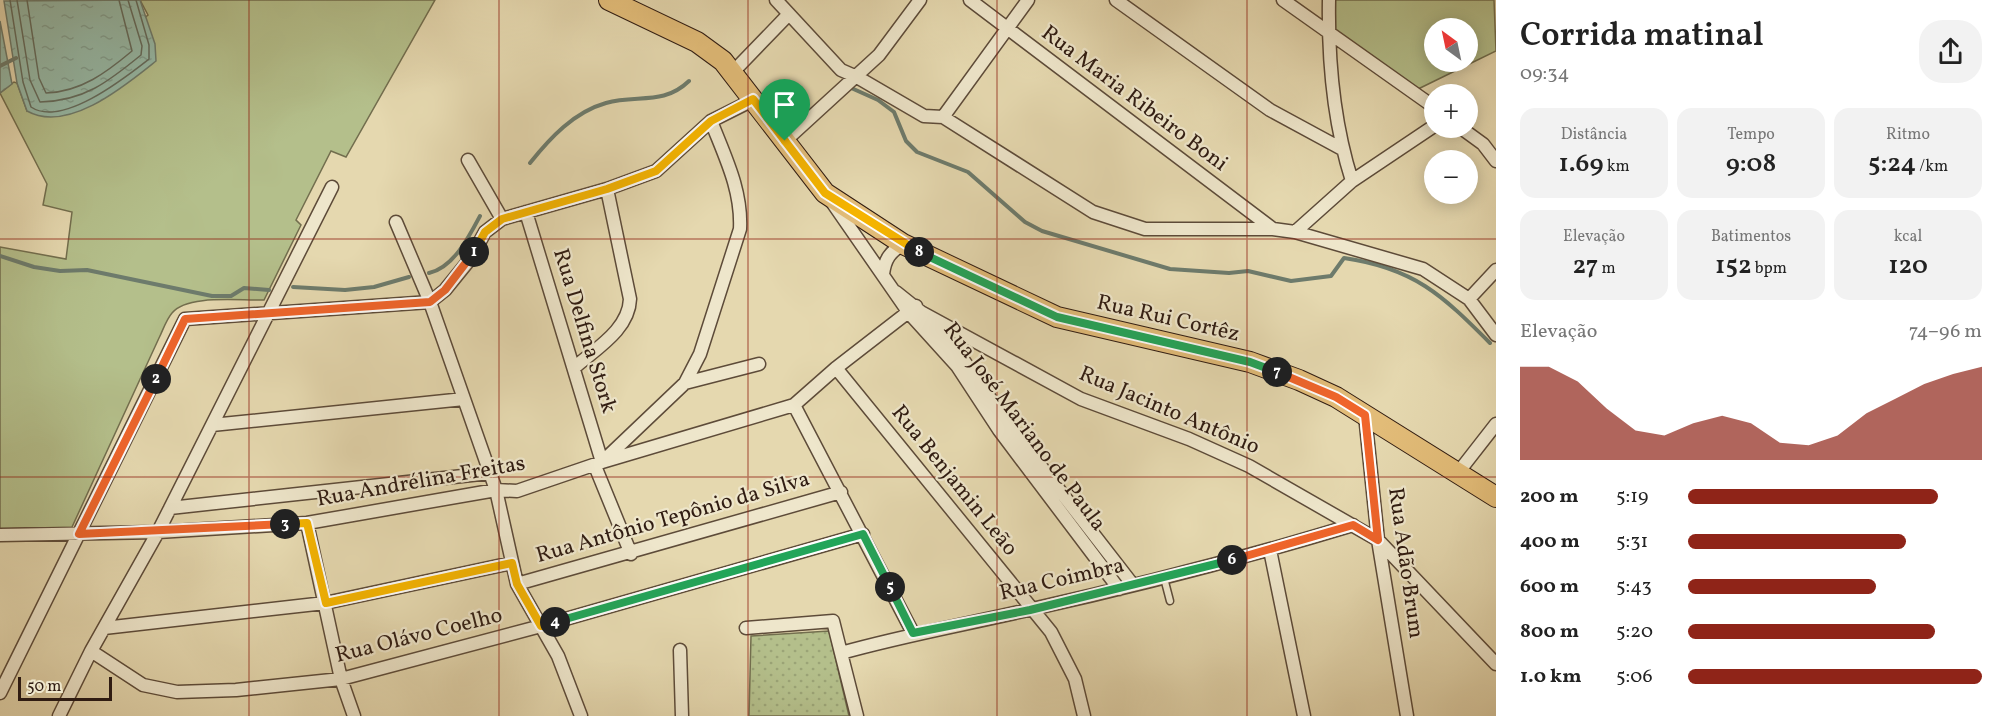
<!DOCTYPE html>
<html lang="pt">
<head>
<meta charset="utf-8">
<style>
  body { margin:0; font-family:Vollkorn,serif; background:#f2f2f2; color:#222; height:100vh; display:flex; flex-direction:column; font-size:22px; white-space:nowrap }
  * { box-sizing:border-box; margin:0 }
  p { font-size:20px; color:#767676 }
  .icon { flex:none; width:33px; height:33px; fill:none; stroke:currentColor; stroke-width:2; stroke-linecap:round; stroke-linejoin:round }
  .map { position:relative; flex:1; overflow:hidden }
  .details { display:flex; flex-direction:column; background:#fff; width:510px }
  .details>* { flex:none }
  .needle { width:39px; rotate:327deg }
  .tools { position:absolute; left:1424px; top:18px; display:grid; gap:12px }
  .tools a { display:grid; place-items:center; width:54px; height:54px; border-radius:50%; background:#fff; box-shadow:0 3px 15px #0003; font-size:30px }
  .scale { position:absolute; left:18px; bottom:15px; width:94px; box-sizing:border-box; padding-left:6px; border:3px solid #301c12; border-top:0; font-size:16px; line-height:21px; white-space:nowrap; color:#301c12; -webkit-text-stroke:4px #eee6cb; paint-order:stroke }
  .pin { position:absolute; display:grid; place-items:center; width:51px; height:51px; color:#fff; margin:-62px -26px; border-radius:50% 50% 50% 0; rotate:-45deg; box-shadow:0 0 6px #0007 }
  .pin .icon { rotate:45deg }
  .km { position:absolute; width:30px; height:30px; margin:-15px; border-radius:50%; background:#222; color:#fff; font-size:16px; line-height:30px; text-align:center }
  .round { display:grid; place-items:center; flex:none; width:63px; height:63px; border-radius:24px; background:#f2f2f2 }
  .summary { display:flex; align-items:center; justify-content:space-between; height:102px; padding:0 24px }
  h1 { font-size:33px; font-weight:600; line-height:45px }
  .figures { display:grid; grid-template-columns:repeat(3,1fr); gap:9px; height:102px; padding:6px 24px }
  .figures div { display:grid; align-content:center; border-radius:15px; background:#f2f2f2; text-align:center }
  .figures b { font-size:26px; font-weight:600 }
  .figures small { font-size:16px; font-weight:400 }
  .figures p { font-size:16px }
  .chart { height:168px; padding:12px 24px }
  .chart p { display:flex; justify-content:space-between }
  .chart svg { width:100%; height:108px; margin-top:6px; fill:#8f2418; opacity:.7 }
  ul { padding:0 24px; list-style:none; font-size:20px }
  li { display:grid; grid-template-columns:96px 72px 1fr; align-items:center; height:45px }
  li i { height:15px; border-radius:8px; background:#8f2418 }
  main { display:flex; flex:1; min-height:0 }
  .map>svg:first-child { display:block }
  .grass { fill:#b4bf8b; stroke:#726e4e; stroke-width:1.5; fill-rule:evenodd }
  .park { fill:url(#park-dots); stroke:#726e4e; stroke-width:1.5 }
  .water { fill:url(#water-ripples); stroke:#6d7b6c; stroke-width:1.5 }
  .lines { fill:none; stroke-linecap:round; stroke-linejoin:round }
  .shore { stroke:#636b5d; stroke-width:1.5 }
  .stream { stroke:#6d7b6c; stroke-width:4 }
  .lane-casing { stroke:#5d4b39; stroke-width:9 }
  .street-casing { stroke:#5d4b39; stroke-width:15 }
  .primary-casing { stroke:#301c12; stroke-width:22 }
  .lane { stroke:#eee6cb; stroke-width:6 }
  .street { stroke:#eee6cb; stroke-width:12 }
  .primary { stroke:#e2bc78; stroke-width:20 }
  .split-1-casing { stroke:#fff; stroke-width:12 }
  .split-2-casing { stroke:#fff; stroke-width:12 }
  .split-3-casing { stroke:#fff; stroke-width:12 }
  .split-4-casing { stroke:#fff; stroke-width:12 }
  .split-5-casing { stroke:#fff; stroke-width:12 }
  .split-6-casing { stroke:#fff; stroke-width:12 }
  .split-7-casing { stroke:#fff; stroke-width:12 }
  .split-8-casing { stroke:#fff; stroke-width:12 }
  .split-9-casing { stroke:#fff; stroke-width:12 }
  .split-1 { stroke:#f5b400; stroke-width:8 }
  .split-2 { stroke:#f0652b; stroke-width:8 }
  .split-3 { stroke:#f0652b; stroke-width:8 }
  .split-4 { stroke:#f5b400; stroke-width:8 }
  .split-5 { stroke:#22a559; stroke-width:8 }
  .split-6 { stroke:#22a559; stroke-width:8 }
  .split-7 { stroke:#f0652b; stroke-width:8 }
  .split-8 { stroke:#22a559; stroke-width:8 }
  .split-9 { stroke:#f5b400; stroke-width:8 }
  .grid { fill:none; stroke:#8f2418; stroke-width:1.5; stroke-opacity:0.55 }
  .labels { text-anchor:middle; dominant-baseline:central; stroke-width:4.5; stroke-linejoin:round; paint-order:stroke }
  .street-label { font-size:22px; fill:#301c12; stroke:#eee6cb }
</style>
</head>
<body>
<main>
<div class="map">
<svg width="1496" height="716" viewBox="0 0 1496 716">
  <defs>
    <pattern id="park-dots" width="8" height="8" patternUnits="userSpaceOnUse" patternTransform="scale(1.5)"><rect width="8" height="8" fill="#b4bf8b"/><path d="M2 2h.1M6 6h.1" fill="none" stroke="#9ba477" stroke-width="1.8" stroke-linecap="round"/></pattern>
    <pattern id="water-ripples" width="26" height="14" patternUnits="userSpaceOnUse" patternTransform="scale(1.5)"><rect width="26" height="14" fill="#96baa8"/><path d="M2 4q2-2 4 0t4 0M15 11q2-2 4 0t4 0" fill="none" stroke="#829f90"/></pattern>
  </defs>
  <rect width="100%" height="100%" fill="#e5d8af"/>
  <filter id="stains"><feTurbulence type="fractalNoise" baseFrequency=".00333" numOctaves="4"/><feColorMatrix values="0 0 0 0 .2 0 0 0 0 .09 0 0 0 0 .02 0 0 0 .5 -.17"/></filter>
  <radialGradient id="worn" r=".72"><stop offset=".6" stop-color="#630" stop-opacity="0"/><stop offset="1" stop-color="#630" stop-opacity=".3"/></radialGradient>
  <!-- grass -->
  <path class="grass" d="M140,0H435L346,157L331,151L296,220L301,225L264,300C240,301 187,294 172,313C166,320 163,330 159,338L72,527L0,529V247L66,259L72,212L43,205L47,184L0,93L14,82L17,83L27,111L148,15Z
    M1327,0H1494L1496,51L1414,91L1334,31ZM1434,28H1467V62H1434Z"/>
  <!-- park -->
  <path class="park" d="M829,631L849,716H749L751,636Z"/>
  <!-- water -->
  <path class="water" d="M140,0L155,44L156,61C126,85 68,134 27,111L17,83L4,1Z
    M0,21L12,84L0,93Z"/>
  <g class="lines">
    <!-- shore -->
    <path class="shore" d="M10,0L23,82L31,107C62,128 126,77 149,59V45L136,0
      M17,0L30,80L40,102C84,101 108,82 141,55L142,46L128,0
      M27,0L39,78L46,93C81,92 107,72 132,51L119,0"/>
    <!-- stream -->
    <path class="stream" d="M0,66L16,58
      M849,87L878,100L894,112L906,141L917,152L968,172L1025,222L1042,231L1170,269L1229,273L1248,271L1291,281L1331,276L1344,258C1414,268 1442,295 1490,343
      M530,163C550,138 574,112 606,103C637,94 663,106 689,81
      M0,256L34,267L60,271L87,270L212,296H231L244,288L269,290
      M429,273C453,268 469,237 480,216
      M293,287L345,290L374,287L409,277"/>
    <!-- lane casing -->
    <g class="lane-casing">
      <path id="lane" d="M1164,578L1170,601"/>
    </g>
    <!-- street casing -->
    <g class="street-casing">
      <path id="street" d="M776,0L841,70L857,77L924,116L943,117L1093,212L1145,229H1273L1295,232L1423,269L1469,299
        M970,0L1273,229
        M1116,0L1270,110L1342,149
        M1283,0L1434,107
        M1329,0C1328,59 1334,124 1352,181
        M732,73L789,14
        M943,117L1028,0
        M1461,128L1483,144L1496,161
        M785,141L879,55L920,0
        M468,160L502,219
        M832,202L909,313L957,366L999,430L1119,589
        M526,212L602,462L685,383L700,354L740,229C742,190 725,157 711,121
        M396,222L430,302L496,490L517,584L558,656L581,716
        M1295,232L1352,181L1434,126
        M1496,270L1469,299L1496,335
        M883,274C885,259 890,252 903,244
        M896,292L921,312L1081,399L1189,439L1249,466L1378,540L1496,664
        M928,320L964,361L1008,424L1133,585
        M574,368C595,349 629,330 630,299L607,189
        M836,368L1051,632L1075,679L1084,716
        M685,383L759,364
        M794,405L913,633
        M1365,415L1378,540L1407,716
        M212,425L464,399
        M595,466L631,554
        M1457,474L1496,424
        M170,508L490,473
        M307,523L341,679L354,716
        M0,535L158,532L307,523L496,490L517,491L602,462L794,405L836,368L916,306
        M1270,550L1304,716
        M517,584L841,492
        M104,628L325,603L512,563
        M746,628L833,621L841,653
        M680,650L682,716
        M91,651L143,685L177,692L236,690L341,679L541,626L863,534
        M0,693L185,319L430,302L445,290L471,258L485,232L502,219L607,189L656,171L711,121L753,100
        M59,716L91,651L158,532L332,187
        M857,716L841,653C905,635 968,624 1032,609C1140,585 1247,557 1353,525"/>
    </g>
    <!-- primary casing -->
    <g class="primary-casing">
      <path id="primary" d="M609,0L697,42L723,61L825,193L903,244L1057,317L1250,362L1299,380L1336,397L1496,497"/>
    </g>
    <!-- lane -->
    <use href="#lane" class="lane"/>
    <!-- street -->
    <use href="#street" class="street"/>
    <!-- primary -->
    <use href="#primary" class="primary"/>
  </g>
  <g class="lines">
    <!-- split-1 casing -->
    <g class="split-1-casing">
      <path id="split-1" d="M474,252L485,232L502,219L607,189L656,171L711,121L753,99L785,141"/>
    </g>
    <!-- split-2 casing -->
    <g class="split-2-casing">
      <path id="split-2" d="M156,379L185,319L430,302L445,290L474,252"/>
    </g>
    <!-- split-3 casing -->
    <g class="split-3-casing">
      <path id="split-3" d="M156,379L79,534L285,524"/>
    </g>
    <!-- split-4 casing -->
    <g class="split-4-casing">
      <path id="split-4" d="M285,524L307,523L326,603L512,563L517,584L541,626L555,622"/>
    </g>
    <!-- split-5 casing -->
    <g class="split-5-casing">
      <path id="split-5" d="M555,622L863,534L890,587"/>
    </g>
    <!-- split-6 casing -->
    <g class="split-6-casing">
      <path id="split-6" d="M890,587L913,633L1030,610L1232,560"/>
    </g>
    <!-- split-7 casing -->
    <g class="split-7-casing">
      <path id="split-7" d="M1232,560L1353,525L1378,540L1365,415L1336,397L1277,372"/>
    </g>
    <!-- split-8 casing -->
    <g class="split-8-casing">
      <path id="split-8" d="M919,252L1057,317L1250,362L1277,372"/>
    </g>
    <!-- split-9 casing -->
    <g class="split-9-casing">
      <path id="split-9" d="M785,141L825,193L919,252"/>
    </g>
    <!-- split-1 -->
    <use href="#split-1" class="split-1"/>
    <!-- split-2 -->
    <use href="#split-2" class="split-2"/>
    <!-- split-3 -->
    <use href="#split-3" class="split-3"/>
    <!-- split-4 -->
    <use href="#split-4" class="split-4"/>
    <!-- split-5 -->
    <use href="#split-5" class="split-5"/>
    <!-- split-6 -->
    <use href="#split-6" class="split-6"/>
    <!-- split-7 -->
    <use href="#split-7" class="split-7"/>
    <!-- split-8 -->
    <use href="#split-8" class="split-8"/>
    <!-- split-9 -->
    <use href="#split-9" class="split-9"/>
  </g>
  <!-- grid -->
  <path class="grid" d="M249,0V716M499,0V716M748,0V716M997,0V716M1247,0V716M0,239H1496M0,477H1496"/>
  <g class="labels">
    <!-- street labels -->
    <g class="street-label">
      <text transform="translate(1134 99) rotate(37)">Rua Maria Ribeiro Boni</text>
      <text transform="translate(1168 319) rotate(13)">Rua Rui Cortêz</text>
      <text transform="translate(584 331) rotate(73)">Rua Delfina Stork</text>
      <text transform="translate(1169 411) rotate(23)">Rua Jacinto Antônio</text>
      <text transform="translate(1024 427) rotate(53)">Rua José Mariano de Paula</text>
      <text transform="translate(954 481) rotate(51)">Rua Benjamin Leão</text>
      <text transform="translate(421 482) rotate(-10)">Rua Andrélina Freitas</text>
      <text transform="translate(673 518) rotate(-16)">Rua Antônio Tepônio da Silva</text>
      <text transform="translate(1405 563) rotate(82)">Rua Adão Brum</text>
      <text transform="translate(1062 580) rotate(-13)">Rua Coimbra</text>
      <text transform="translate(419 636) rotate(-14)">Rua Olávo Coelho</text>
    </g>
  </g>
  <rect width="100%" height="100%" filter="url(#stains)"/>
  <rect width="100%" height="100%" fill="url(#worn)"/>
</svg>
<div class="tools">
<a><svg class="needle" viewBox="-14 -14 28 28"><path d="M0-13l5 13h-10z" fill="#e53935"/><path d="M0 13l5-13h-10z" fill="#767676"/></svg></a>
<a>+</a>
<a>−</a>
</div>
<div class="scale">50 m</div>
<div class="pin" style="left:785px;top:141px;background:#1e9e55"><svg class="icon" aria-label="arrive" viewBox="0 0 24 24"><path d="M6 21V4h12l-3 4 3 4H6"/></svg></div>
<b class="km" style="left:474px;top:252px">1</b>
<b class="km" style="left:156px;top:379px">2</b>
<b class="km" style="left:285px;top:524px">3</b>
<b class="km" style="left:555px;top:622px">4</b>
<b class="km" style="left:890px;top:587px">5</b>
<b class="km" style="left:1232px;top:560px">6</b>
<b class="km" style="left:1277px;top:372px">7</b>
<b class="km" style="left:919px;top:252px">8</b>
</div>
<section class="details">
<div class="summary"><div><h1>Corrida matinal</h1><p>09:34</p></div><a class="round"><svg class="icon" aria-label="share" viewBox="0 0 24 24"><path d="M12 15V3M7 8l5-5 5 5M5 13v7h14v-7"/></svg></a></div>
<div class="figures">
<div><p>Distância</p><b>1.69<small> km</small></b></div>
<div><p>Tempo</p><b>9:08</b></div>
<div><p>Ritmo</p><b>5:24<small> /km</small></b></div>
</div>
<div class="figures">
<div><p>Elevação</p><b>27<small> m</small></b></div>
<div><p>Batimentos</p><b>152<small> bpm</small></b></div>
<div><p>kcal</p><b>120</b></div>
</div>
<div class="chart"><p><span>Elevação</span>74–96 m</p>
<svg viewBox="0 0 160 44" preserveAspectRatio="none"><path d="M0 44V6L10 6L20 12L30 23L40 32L50 34L60 29L70 26L80 29L90 37L100 38L110 34L120 25L130 19L140 13L150 9L160 6V44z"/></svg>
</div>
<ul>
<li><b>200 m</b>5:19<i style="width:85%"></i></li>
<li><b>400 m</b>5:31<i style="width:74%"></i></li>
<li><b>600 m</b>5:43<i style="width:64%"></i></li>
<li><b>800 m</b>5:20<i style="width:84%"></i></li>
<li><b>1.0 km</b>5:06<i style="width:100%"></i></li>
</ul>
</section>
</main>
</body>
</html>
